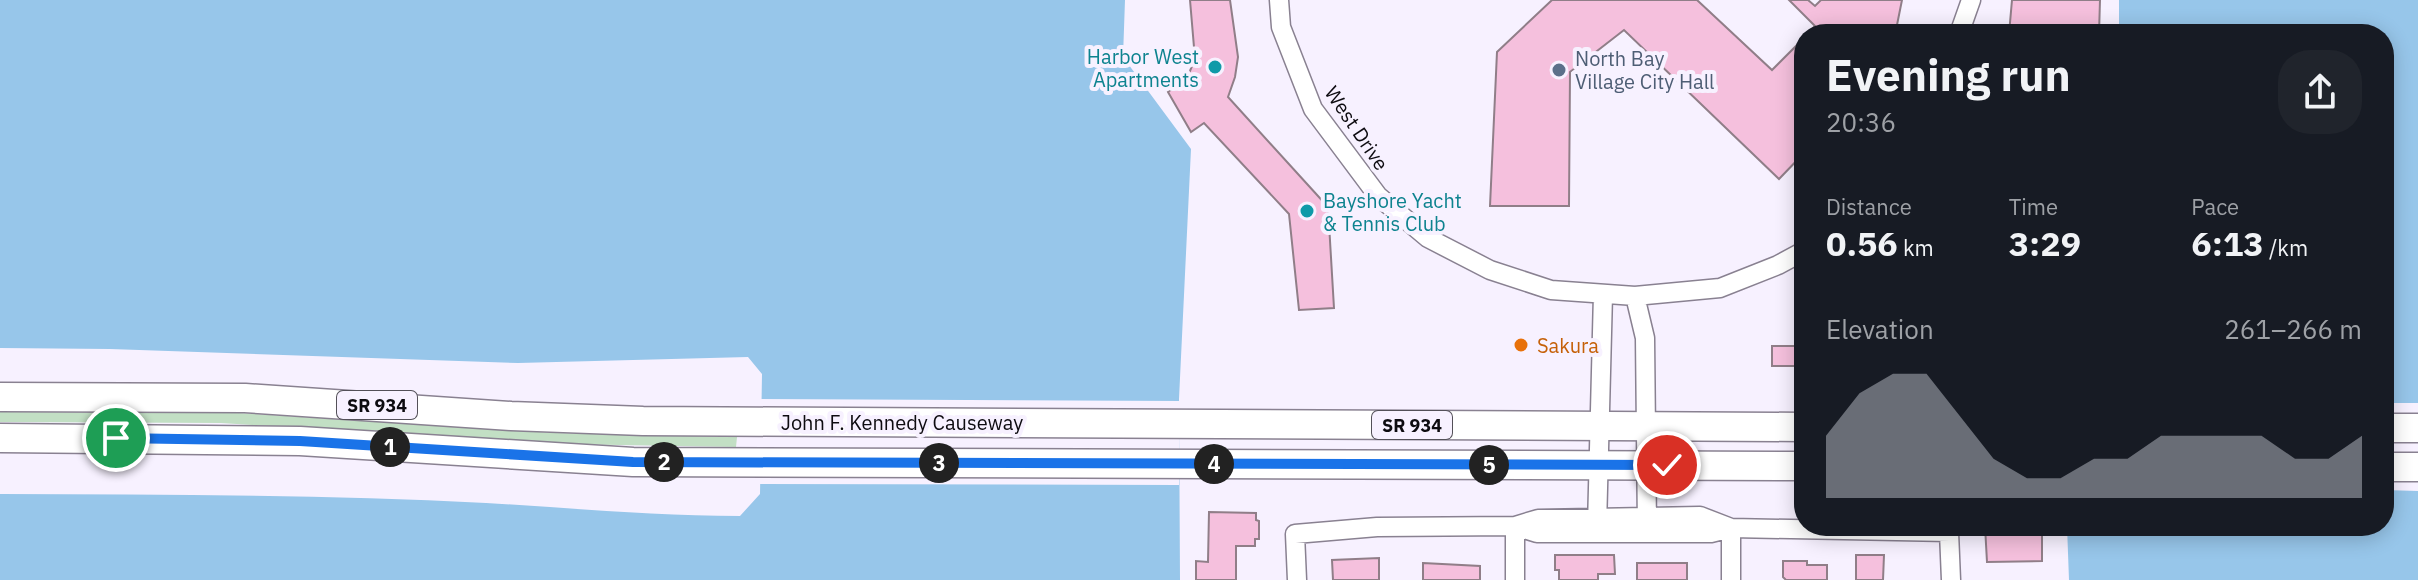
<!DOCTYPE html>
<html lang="en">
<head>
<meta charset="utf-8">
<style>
  body { margin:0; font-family:"IBM Plex Sans",sans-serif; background:#20242c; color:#f1f3f6; height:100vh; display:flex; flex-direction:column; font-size:30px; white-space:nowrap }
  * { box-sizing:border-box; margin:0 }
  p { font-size:26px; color:#9ea1a6 }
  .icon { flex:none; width:44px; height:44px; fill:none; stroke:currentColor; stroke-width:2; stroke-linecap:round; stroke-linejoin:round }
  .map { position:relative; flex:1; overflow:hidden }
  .details { position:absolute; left:1794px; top:24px; width:600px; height:512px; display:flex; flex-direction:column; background:#171b24; border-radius:32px; box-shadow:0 4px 20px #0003 }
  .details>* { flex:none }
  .pin { position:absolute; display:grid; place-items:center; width:68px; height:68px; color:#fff; margin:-34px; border:4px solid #fff; border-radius:50%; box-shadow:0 2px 8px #0007 }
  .km { position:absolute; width:40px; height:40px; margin:-20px; border-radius:50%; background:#222; color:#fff; font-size:22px; line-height:40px; text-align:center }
  .round { display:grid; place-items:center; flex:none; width:84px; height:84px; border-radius:32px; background:#20242c }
  .overview { display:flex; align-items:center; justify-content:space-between; height:136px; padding:0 32px }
  h1 { font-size:44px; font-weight:800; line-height:60px }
  .figures { display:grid; grid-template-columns:repeat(3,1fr); gap:12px; height:136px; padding:8px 32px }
  .figures div { display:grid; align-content:center }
  .figures b { font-size:34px; font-weight:800 }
  .figures small { font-size:22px; font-weight:400 }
  .figures p { font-size:22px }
  .chart { height:224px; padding:16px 32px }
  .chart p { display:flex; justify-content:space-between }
  .chart svg { width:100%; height:144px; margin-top:8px; fill:#8c9099; opacity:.7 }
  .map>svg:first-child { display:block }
  .green { fill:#c2dfc4 }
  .water { fill:#97c6ea }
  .pier { fill:#f7f1ff }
  .building { fill:#f5c0dd; stroke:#907e88; stroke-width:2 }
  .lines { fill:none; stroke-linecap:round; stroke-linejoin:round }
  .minor-casing { stroke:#898191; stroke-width:21 }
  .primary-casing { stroke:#898191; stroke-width:31 }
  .minor { stroke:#fff; stroke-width:18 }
  .primary { stroke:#fff; stroke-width:28 }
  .route-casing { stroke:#fff; stroke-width:16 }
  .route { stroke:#1a73e8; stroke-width:10 }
  .culture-dot { fill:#0f9aa8; stroke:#f7f1ff; stroke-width:3 }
  .service-dot { fill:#5c6f8a; stroke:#f7f1ff; stroke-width:3 }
  .food-dot { fill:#e8710a; stroke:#f7f1ff; stroke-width:3 }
  .labels { text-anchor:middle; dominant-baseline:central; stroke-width:8; stroke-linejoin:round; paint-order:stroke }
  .shield { fill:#f7f1ff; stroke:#535058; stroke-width:2 }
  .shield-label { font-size:18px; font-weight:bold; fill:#0d0b10 }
  .culture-label { font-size:20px; fill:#0d838f; stroke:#f7f1ff; text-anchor:end }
  .service-label { font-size:20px; fill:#4e5e75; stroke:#f7f1ff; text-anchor:start }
  .street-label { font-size:20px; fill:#0d0b10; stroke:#f7f1ff }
  .food-label { font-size:20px; fill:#c56008; stroke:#f7f1ff; text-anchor:start }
</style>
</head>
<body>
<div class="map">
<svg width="2418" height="580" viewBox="0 0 2418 580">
  <rect width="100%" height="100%" fill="#f7f1ff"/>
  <!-- green -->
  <path class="green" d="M0,412L239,413L555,433L737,437L736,447L560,444L221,423L0,422Z"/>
  <!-- water -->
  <path class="water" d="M0,0H1125L1123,57L1191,149L1179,399L1180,580H0V494C162,495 324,494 486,503C571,508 655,516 740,516L760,494L762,374L748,357L518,363L110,349L0,348Z
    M2119,0H2418V580H2069L2067,526H2384V34H2119Z"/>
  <!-- pier -->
  <path class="pier" d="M759,399L1180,401L1179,485L756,484Z
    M2384,403H2418V491L2384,490Z"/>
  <!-- building -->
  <path class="building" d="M1190,0H1230L1238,57L1235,77L1228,97L1328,207L1334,308L1299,310L1289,214L1204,123L1191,132L1168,92L1187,78L1195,59Z
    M1552,0H1697L1772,70L1804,38V153L1779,179L1624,30L1570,72L1569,206H1490L1497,52Z
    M1789,0H1808L1815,6L1821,0H1902L1897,25L1888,34H1807L1815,26Z
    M2012,0H2100L2099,34H2009Z
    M1772,346H1804V366H1772Z
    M1209,512L1256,513V520L1259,521V539H1255V546H1236V580H1196V561L1208,562Z
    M1985,526H2042V561L1987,562Z
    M1555,555H1614L1615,574H1598V580H1559V570H1555Z
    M1856,555H1884L1883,580H1856Z
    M1379,558V580H1333L1332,560Z
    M1783,561H1807V565H1827V580H1786L1783,577Z
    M1423,563L1480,566V580H1423Z
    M1637,563H1687V580H1637Z"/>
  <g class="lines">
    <!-- minor casing -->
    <g class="minor-casing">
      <path id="minor" d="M1279,0L1281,27L1313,109L1378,196L1428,238L1490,270L1551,290L1635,296L1720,288L1778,265L1804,251
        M1959,34L1971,0
        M1635,296L1645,338L1647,528
        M1515,526L1537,533H1711L1731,528L1949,532L1951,580
        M1515,526V580
        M1597,527L1603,294
        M1731,528V580
        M1297,580L1295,534L1377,527L1515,526L1538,519L1700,516L1731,528"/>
    </g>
    <!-- primary casing -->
    <g class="primary-casing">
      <path id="primary" d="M0,397L245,398L511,416L643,421L1804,427
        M2384,428H2418
        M0,438L300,441L633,462L1804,466
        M2384,467H2418"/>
    </g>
    <!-- minor -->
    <use href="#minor" class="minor"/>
    <!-- primary -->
    <use href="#primary" class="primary"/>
  </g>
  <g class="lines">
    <!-- route casing -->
    <g class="route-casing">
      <path id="route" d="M116,438L300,441L633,462L1667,465"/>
    </g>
    <!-- route -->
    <use href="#route" class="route"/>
  </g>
  <!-- markers -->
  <g class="culture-dot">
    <circle cx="1215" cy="67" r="8"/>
    <circle cx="1307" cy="211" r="8"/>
  </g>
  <circle class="service-dot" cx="1559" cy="70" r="8"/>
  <circle class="food-dot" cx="1521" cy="345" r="8"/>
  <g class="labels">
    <!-- shield labels -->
    <g class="shield">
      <rect x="337" y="391" width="80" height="28" rx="6"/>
      <rect x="1372" y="411" width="80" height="28" rx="6"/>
    </g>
    <g class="shield-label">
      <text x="377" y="405">SR 934</text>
      <text x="1412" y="425">SR 934</text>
    </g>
    <!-- culture labels -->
    <g class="culture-label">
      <text x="1199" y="56">Harbor West<tspan x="1199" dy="23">Apartments</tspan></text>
      <text x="1323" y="200" text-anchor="start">Bayshore Yacht<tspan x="1323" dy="23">&amp; Tennis Club</tspan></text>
    </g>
    <!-- service labels -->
    <g class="service-label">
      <text x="1575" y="58">North Bay<tspan x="1575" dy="23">Village City Hall</tspan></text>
    </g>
    <!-- street labels -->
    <g class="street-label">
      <text transform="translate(1357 128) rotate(56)">West Drive</text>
      <text x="902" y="422">John F. Kennedy Causeway</text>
    </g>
    <!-- food labels -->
    <g class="food-label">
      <text x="1537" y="345">Sakura</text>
    </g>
  </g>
</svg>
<div class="pin" style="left:116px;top:438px;background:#1e9e55"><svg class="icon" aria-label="arrive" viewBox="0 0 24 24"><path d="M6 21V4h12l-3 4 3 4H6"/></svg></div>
<div class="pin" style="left:1667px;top:465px;background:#d93025"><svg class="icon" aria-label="check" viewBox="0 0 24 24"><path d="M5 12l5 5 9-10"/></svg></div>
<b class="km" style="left:390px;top:447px">1</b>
<b class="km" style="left:664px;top:462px">2</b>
<b class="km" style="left:939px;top:463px">3</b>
<b class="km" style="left:1214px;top:464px">4</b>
<b class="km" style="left:1489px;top:465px">5</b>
<section class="details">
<div class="overview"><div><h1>Evening run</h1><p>20:36</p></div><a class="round"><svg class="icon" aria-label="share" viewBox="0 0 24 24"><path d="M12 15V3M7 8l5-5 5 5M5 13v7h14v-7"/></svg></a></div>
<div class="figures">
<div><p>Distance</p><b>0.56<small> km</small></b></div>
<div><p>Time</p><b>3:29</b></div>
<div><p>Pace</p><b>6:13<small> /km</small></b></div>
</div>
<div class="chart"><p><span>Elevation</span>261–266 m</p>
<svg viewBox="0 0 160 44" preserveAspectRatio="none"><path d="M0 44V25L10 12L20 6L30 6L40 19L50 32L60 38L70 38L80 32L90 32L100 25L110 25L120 25L130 25L140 32L150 32L160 25V44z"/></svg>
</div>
</section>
</div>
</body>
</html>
